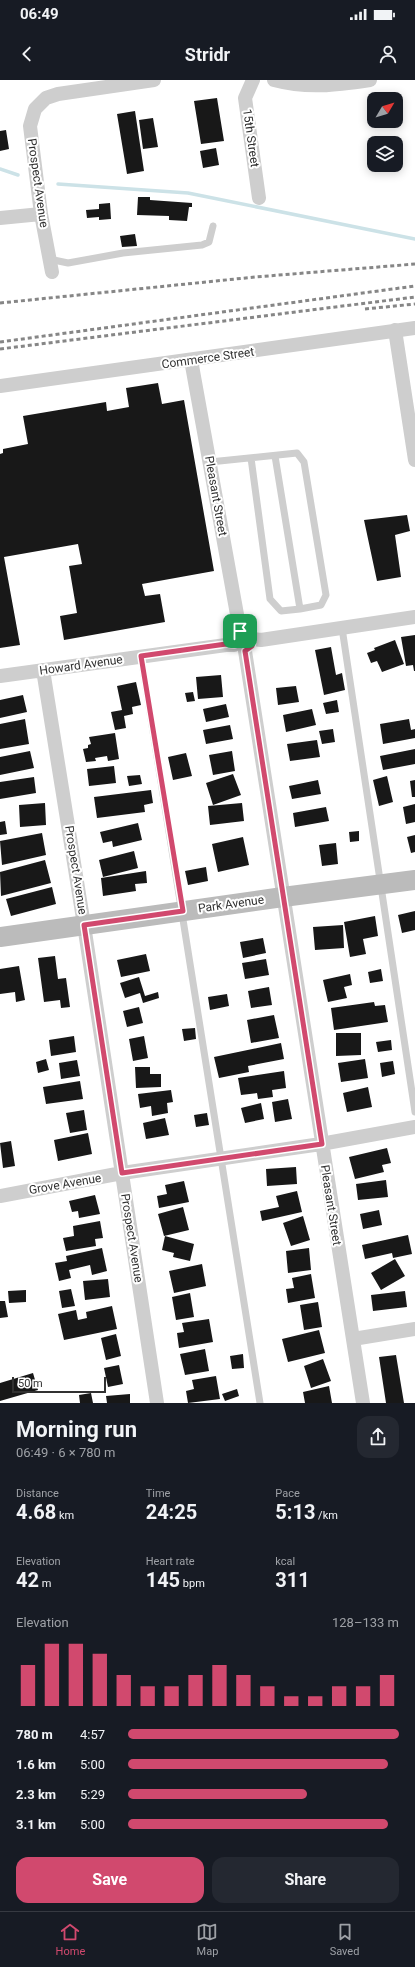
<!DOCTYPE html>
<html lang="en">
<head>
<meta charset="utf-8">
<style>
  body { margin:0; font-family:Roboto,sans-serif; background:#242831; color:#f1f3f6; height:100vh; display:flex; flex-direction:column; font-size:15px; white-space:nowrap }
  * { box-sizing:border-box; margin:0 }
  p { font-size:13px; color:#9ea1a6 }
  .icon { flex:none; width:22px; height:22px; fill:none; stroke:currentColor; stroke-width:2; stroke-linecap:round; stroke-linejoin:round }
  .map { position:relative; height:1323px; overflow:hidden }
  .drawer { display:flex; flex-direction:column; background:#171b24; flex:1 }
  .drawer>* { flex:none }
  .needle { width:26px; rotate:52deg }
  .fabs { position:absolute; left:367px; top:12px; display:grid; gap:8px }
  .fabs a { display:grid; place-items:center; width:36px; height:36px; border-radius:8px; background:#171b24; box-shadow:0 2px 10px #0003; font-size:20px }
  .scale { position:absolute; left:12px; bottom:10px; width:94px; box-sizing:border-box; padding-left:4px; border:2px solid #313131; border-top:0; font-size:11px; line-height:14px; white-space:nowrap; color:#313131; -webkit-text-stroke:3px #fff; paint-order:stroke }
  .pin { position:absolute; display:grid; place-items:center; width:34px; height:34px; color:#fff; margin:-17px; border-radius:8px; box-shadow:0 2px 6px #0006 }
  .round { display:grid; place-items:center; flex:none; width:42px; height:42px; border-radius:12px; background:#242831 }
  .summary { display:flex; align-items:center; justify-content:space-between; height:68px; padding:0 16px }
  h1 { font-size:22px; font-weight:700; line-height:30px }
  .figures { display:grid; grid-template-columns:repeat(3,1fr); gap:6px; height:68px; padding:4px 16px }
  .figures div { display:grid; align-content:center }
  .figures b { font-size:20px; font-weight:700 }
  .figures small { font-size:11px; font-weight:400 }
  .figures p { font-size:11px }
  .chart { height:112px; padding:8px 16px }
  .chart p { display:flex; justify-content:space-between }
  .chart svg { width:100%; height:72px; margin-top:4px; stroke:#d1496e; stroke-width:6 }
  .primary-button { display:flex; gap:8px; margin-top:auto; padding:8px 16px }
  .primary-button a { flex:1; height:46px; border-radius:12px; background:#d1496e; color:#fff; font-size:16px; font-weight:700; line-height:46px; text-align:center }
  .primary-button a+a { background:#242831; color:#f1f3f6 }
  ul { padding:0 16px; list-style:none; font-size:13px }
  li { display:grid; grid-template-columns:64px 48px 1fr; align-items:center; height:30px }
  li i { height:10px; border-radius:5px; background:#d1496e }
  .status { display:flex; justify-content:space-between; align-items:center; height:28px; padding:0 20px; background:#171b24; direction:ltr }
  .status svg { height:11px; fill:currentColor }
  header { display:flex; justify-content:space-between; align-items:center; height:52px; padding:0 16px; background:#171b24; font-size:18px; font-weight:700 }
  .tabs { display:flex; justify-content:space-around; align-items:center; height:56px; border-top:1px solid #363941; background:#171b24; font-size:11px; color:#9ea1a6 }
  .tabs a { display:grid; justify-items:center; gap:2px }
  .tabs .active { color:#d1496e }
  .map>svg:first-child { display:block }
  .lines { fill:none; stroke-linecap:round; stroke-linejoin:round }
  .stream { stroke:#cce2e7; stroke-width:3.5 }
  .building { fill:#181818 }
  .lane { stroke:#cecece; stroke-width:7 }
  .street { stroke:#cecece; stroke-width:14 }
  .secondary { stroke:#bbb; stroke-width:20 }
  .rail { stroke:#868686; stroke-width:3; stroke-dasharray:4 3; stroke-linecap:butt }
  .route-casing { stroke:#fff; stroke-width:8 }
  .route { stroke:#d1496e; stroke-width:5 }
  .labels { text-anchor:middle; dominant-baseline:central; stroke-width:4; stroke-linejoin:round; paint-order:stroke }
  .street-label { font-size:12px; fill:#313131; stroke:#fff }
</style>
</head>
<body>
<div class="status"><b>06:49</b><svg viewBox="0 0 49 12"><path d="M0 12V9h3v3zM5 12V6h3v6zM10 12V3h3v9zM15 12V0h3v12zM26 1h20v11H26zM47 4h2v5h-2z"/></svg></div>
<header><svg class="icon" aria-label="back" viewBox="0 0 24 24"><path d="M15 5l-7 7 7 7"/></svg>Stridr<svg class="icon" aria-label="person" viewBox="0 0 24 24"><circle cx="12" cy="8" r="4"/><path d="M4 21q1-7 8-7t8 7"/></svg></header>
<div class="map">
<svg width="415" height="1323" viewBox="0 0 415 1323">
  <rect width="100%" height="100%" fill="#fff"/>
  <g class="lines">
    <!-- stream -->
    <path class="stream" d="M0,89L18,95
      M58,104L188,113L415,159"/>
  </g>
  <!-- building -->
  <path class="building" d="M217,18L224,61L201,64L194,21Z
    M135,31L144,91L127,94L117,34Z
    M153,38L158,67L143,69L139,40Z
    M6,50L9,69L0,71V51Z
    M216,68L219,85L203,88L200,71Z
    M138,117H150V120L192,123V127H189L187,141L169,140V136L137,135Z
    M110,123L111,139L99,140V137L87,138L86,130L99,129V124Z
    M135,154L137,166L122,167L120,156Z
    M158,303L162,324L184,320L214,491L142,504L145,516L160,514L165,542L64,560L60,536L77,533L69,486L82,484L78,464L4,477L20,565L0,568V374L3,373V369L28,364L23,336L106,322L107,331L129,327L126,308Z
    M407,435L410,451L395,455L401,497L377,501L364,440Z
    M415,555V591H414L413,585L406,586L401,557Z
    M395,560L404,584L382,592L377,581L371,583L367,573L375,570L374,568Z
    M331,567L336,595L342,593L345,610L324,615L315,570Z
    M221,595L223,617L198,619L196,597Z
    M136,602L141,625L132,627L133,634L124,636L126,648L115,650L111,632L122,630L117,606Z
    M296,606L299,622L278,625L276,608Z
    M193,612L195,621L187,622L185,613Z
    M23,615L27,632L0,638V620Z
    M337,620L339,632L326,634L323,623Z
    M226,624L229,637L206,642L203,629Z
    M312,629L316,645L286,652L283,635Z
    M25,639L29,664L0,669V644Z
    M409,639L411,650L415,649V658L383,664L380,644Z
    M230,645L233,659L206,664L203,650Z
    M333,649L335,662L322,664L319,651Z
    M115,653L119,679L108,681L107,676L95,678L96,681L86,682L83,669L88,668V665L91,664L89,657Z
    M317,660L320,677L290,681L287,664Z
    M415,669V684L383,690L380,676Z
    M30,671L34,688L0,695V677Z
    M232,671L235,691L213,695L209,675Z
    M186,673L192,696L173,700L168,677Z
    M114,686L116,703L89,706L87,689Z
    M233,694L241,715L213,725L206,703Z
    M140,695L142,704L129,706L127,696Z
    M387,696L393,722L379,726L373,700Z
    M34,697L36,713L0,719V702Z
    M318,700L321,714L292,719L289,706Z
    M415,700V717H412L410,701Z
    M151,710L153,723L144,725L145,732L97,738L94,717Z
    M45,723L46,745L20,747L19,725Z
    M242,723L244,741L210,745L208,726Z
    M415,724V742L406,744L403,727Z
    M326,727L329,741L295,747L293,733Z
    M5,741L7,754L0,755V742Z
    M138,743L142,760L113,767L112,761L103,763L100,752Z
    M359,751V761L350,762L349,752Z
    M42,753L46,775L2,785L0,761Z
    M415,755V772L411,773L407,757Z
    M243,757L249,785L218,792L212,764Z
    M336,763L338,784L322,786L319,765Z
    M134,771L138,788L103,797L99,780Z
    M45,780L51,803L1,816L0,792Z
    M206,787L208,801L188,805L185,791Z
    M146,791L147,803L135,804L136,811L103,816L101,798Z
    M52,807L56,824L11,836L6,819Z
    M415,831V850L402,853L398,835Z
    M375,836L378,856L363,859L366,874L350,877L344,842Z
    M343,845L344,868L315,870L313,847Z
    M263,858L266,873L243,878L240,862Z
    M146,874L150,891L121,897L117,880Z
    M55,876L58,899L66,898L70,927L61,928L60,920L44,922L38,878Z
    M266,879L269,895L245,899L242,883Z
    M19,886L25,920L16,922L15,912L0,914V889Z
    M381,889L383,901L370,903L368,892Z
    M350,894L352,905L344,907L347,918L328,922L323,900Z
    M139,897L145,916L158,912L159,918L143,923L140,913L125,918L120,903Z
    M269,907L272,925L251,928L248,911Z
    M227,914L229,926L210,930L208,917Z
    M374,922L375,926L385,925L388,942L334,950L331,928Z
    M139,927L143,943L127,947L123,931Z
    M274,935L279,958L251,963L247,940Z
    M195,948L196,959L184,961L182,949Z
    M336,953H361V975L336,976Z
    M74,956L76,972L51,976L49,960Z
    M144,956L148,978L133,981L129,959Z
    M391,960L392,970L378,972L376,962Z
    M281,963L284,979L248,986L249,992L219,998L214,977Z
    M46,979L49,990L38,993L36,982Z
    M365,979L368,998L341,1002L338,983Z
    M77,980L80,996L61,999L59,983Z
    M393,981L395,994L382,997L380,983Z
    M135,987H150V994H161V1007L136,1008Z
    M284,991L286,1008L272,1010L273,1017L258,1019L257,1013L241,1015L238,998Z
    M80,1001L83,1019L46,1024L43,1007Z
    M368,1007L372,1027L347,1032L343,1013Z
    M171,1010L173,1022L167,1023L168,1033L152,1036L151,1026L140,1028L138,1014Z
    M288,1019L292,1039L275,1042L272,1022Z
    M261,1023L264,1039L245,1043L241,1028Z
    M84,1030L87,1050L70,1053L66,1033Z
    M207,1033L209,1045L196,1047L194,1035Z
    M165,1038L169,1055L146,1059L143,1043Z
    M88,1053L92,1074L58,1081L54,1060Z
    M11,1061L15,1086L3,1088L0,1063Z
    M387,1068L391,1083L382,1085L384,1092L355,1099L349,1077Z
    M296,1087L297,1104L267,1106L266,1089Z
    M386,1100L388,1117L358,1120L356,1104Z
    M184,1101L189,1122L159,1128L157,1116L167,1114L165,1105Z
    M297,1111L302,1132L262,1141L260,1131L279,1127L276,1116Z
    M95,1115L100,1134L79,1138L78,1131L72,1132L69,1121Z
    M183,1127L189,1150L164,1156L158,1134Z
    M379,1130L382,1145L363,1149L360,1134Z
    M303,1136L310,1160L291,1166L283,1143Z
    M100,1141L103,1158L95,1159L96,1166L66,1171L63,1158L74,1156L73,1146Z
    M408,1155L412,1174L393,1178L392,1173L365,1179L362,1165Z
    M165,1156L194,1164L190,1181L173,1177L174,1173L162,1170Z
    M102,1168L107,1191L92,1195L90,1185L69,1190L71,1198L59,1201L55,1183L67,1181L66,1176Z
    M309,1168L311,1190L288,1193L286,1171Z
    M395,1179L405,1196L381,1210L371,1193Z
    M202,1184L206,1206L174,1213L169,1191Z
    M311,1194L315,1218L288,1223L286,1209L294,1208L292,1198Z
    M108,1199L110,1217L85,1220L83,1201Z
    M71,1209L75,1226L62,1228L59,1211Z
    M26,1210V1222L9,1223L8,1211Z
    M405,1211L407,1227L373,1231L371,1215Z
    M190,1213L194,1237L176,1240L172,1217Z
    M0,1221H5L8,1237L0,1238Z
    M318,1222L322,1247L304,1250L300,1225Z
    M112,1226L117,1249L64,1260L58,1234L76,1230L78,1240L87,1238L86,1232Z
    M209,1239L213,1262L179,1268L177,1253L184,1252L182,1243Z
    M319,1250L325,1273L288,1282L282,1259Z
    M116,1254L121,1276L106,1280L101,1258Z
    M205,1269L209,1291L185,1295L180,1274Z
    M243,1274L244,1288L232,1289L230,1276Z
    M396,1275L404,1323H386L379,1277Z
    M323,1279L331,1301L311,1308L304,1286Z
    M119,1285L123,1304L108,1307L104,1288Z
    M33,1293L38,1310L0,1321V1303Z
    M216,1296L220,1319L188,1323L186,1311L194,1309L192,1300Z
    M329,1306L332,1323H305L303,1312Z
    M237,1309L239,1316L225,1321L222,1314Z
    M91,1313L93,1323H80L79,1315Z
    M130,1314V1323H107L106,1316Z"/>
  <g class="lines">
    <!-- lane -->
    <path class="lane" d="M49,179L68,183L123,173L202,165L209,162L213,146
      M251,378L270,519L281,531L300,529L275,376
      M210,382L297,373L304,382L326,515L321,525L300,529
      M342,548L415,1032
      M141,576L260,1323"/>
    <!-- street -->
    <path class="street" d="M253,0L245,18L259,118
      M274,0C308,9 336,5 370,0
      M0,138L41,134
      M52,192L41,134L30,46L35,29L46,18L58,14L154,0
      M395,250L415,380
      M191,280L240,551
      M0,306L415,248
      M253,559L261,560L415,537
      M245,571L363,1323
      M43,590L84,845L157,1323
      M0,596L226,565H234
      M0,1116L122,1093L321,1064L415,1047
      M353,1259L415,1249"/>
    <!-- secondary -->
    <path class="secondary" d="M0,857L283,817L415,800"/>
    <!-- rail -->
    <path class="rail" d="M0,223L255,197L415,184
      M365,229L415,224
      M0,262L415,206
      M0,269L415,217"/>
  </g>
  <g class="lines">
    <!-- route casing -->
    <g class="route-casing">
      <path id="route" d="M240,551H247L253,559L252,566L245,571L322,1064L122,1093L84,845L183,831L141,576L226,564L234,565V555Z"/>
    </g>
    <!-- route -->
    <use href="#route" class="route"/>
  </g>
  <g class="labels">
    <!-- street labels -->
    <g class="street-label">
      <text transform="translate(251 58) rotate(82)">15th Street</text>
      <text transform="translate(38 103) rotate(82)">Prospect Avenue</text>
      <text transform="translate(208 278) rotate(-8)">Commerce Street</text>
      <text transform="translate(216 416) rotate(80)">Pleasant Street</text>
      <text transform="translate(81 585) rotate(-8)">Howard Avenue</text>
      <text transform="translate(76 790) rotate(81)">Prospect Avenue</text>
      <text transform="translate(231 824) rotate(-8)">Park Avenue</text>
      <text transform="translate(65 1104) rotate(-10)">Grove Avenue</text>
      <text transform="translate(331 1125) rotate(81)">Pleasant Street</text>
      <text transform="translate(132 1158) rotate(81)">Prospect Avenue</text>
    </g>
  </g>
</svg>
<div class="fabs">
<a><svg class="needle" viewBox="-14 -14 28 28"><path d="M0-13l5 13h-10z" fill="#e53935"/><path d="M0 13l5-13h-10z" fill="#9ea1a6"/></svg></a>
<a><svg class="icon" aria-label="layers" viewBox="0 0 24 24"><path d="M12 4l9 5-9 5-9-5zM3 14l9 5 9-5"/></svg></a>
</div>
<div class="scale">50 m</div>
<div class="pin" style="left:240px;top:551px;background:#1e9e55"><svg class="icon" aria-label="arrive" viewBox="0 0 24 24"><path d="M6 21V4h12l-3 4 3 4H6"/></svg></div>
</div>
<section class="drawer">
<div class="summary"><div><h1>Morning run</h1><p>06:49 · 6 × 780 m</p></div><a class="round"><svg class="icon" aria-label="share" viewBox="0 0 24 24"><path d="M12 15V3M7 8l5-5 5 5M5 13v7h14v-7"/></svg></a></div>
<div class="figures">
<div><p>Distance</p><b>4.68<small> km</small></b></div>
<div><p>Time</p><b>24:25</b></div>
<div><p>Pace</p><b>5:13<small> /km</small></b></div>
</div>
<div class="figures">
<div><p>Elevation</p><b>42<small> m</small></b></div>
<div><p>Heart rate</p><b>145<small> bpm</small></b></div>
<div><p>kcal</p><b>311</b></div>
</div>
<div class="chart"><p><span>Elevation</span>128–133 m</p>
<svg viewBox="0 0 160 44" preserveAspectRatio="none"><path d="M5 44V19M15 44V6M25 44V6M35 44V12M45 44V25M55 44V32M65 44V32M75 44V25M85 44V19M95 44V25M105 44V32M115 44V38M125 44V38M135 44V32M145 44V32M155 44V25"/></svg>
</div>
<ul>
<li><b>780 m</b>4:57<i style="width:100%"></i></li>
<li><b>1.6 km</b>5:00<i style="width:96%"></i></li>
<li><b>2.3 km</b>5:29<i style="width:66%"></i></li>
<li><b>3.1 km</b>5:00<i style="width:96%"></i></li>
</ul>
<div class="primary-button"><a>Save</a><a>Share</a></div>
</section>
<nav class="tabs">
<a class="active"><svg class="icon" aria-label="home" viewBox="0 0 24 24"><path d="M3 11l9-7 9 7M6 9v11h12V9"/></svg>Home</a>
<a><svg class="icon" aria-label="map" viewBox="0 0 24 24"><path d="M3 6l6-2 6 2 6-2v14l-6 2-6-2-6 2zM9 4v14M15 6v14"/></svg>Map</a>
<a><svg class="icon" aria-label="saved" viewBox="0 0 24 24"><path d="M7 4h10v16l-5-4-5 4z"/></svg>Saved</a>
</nav>
</body>
</html>
